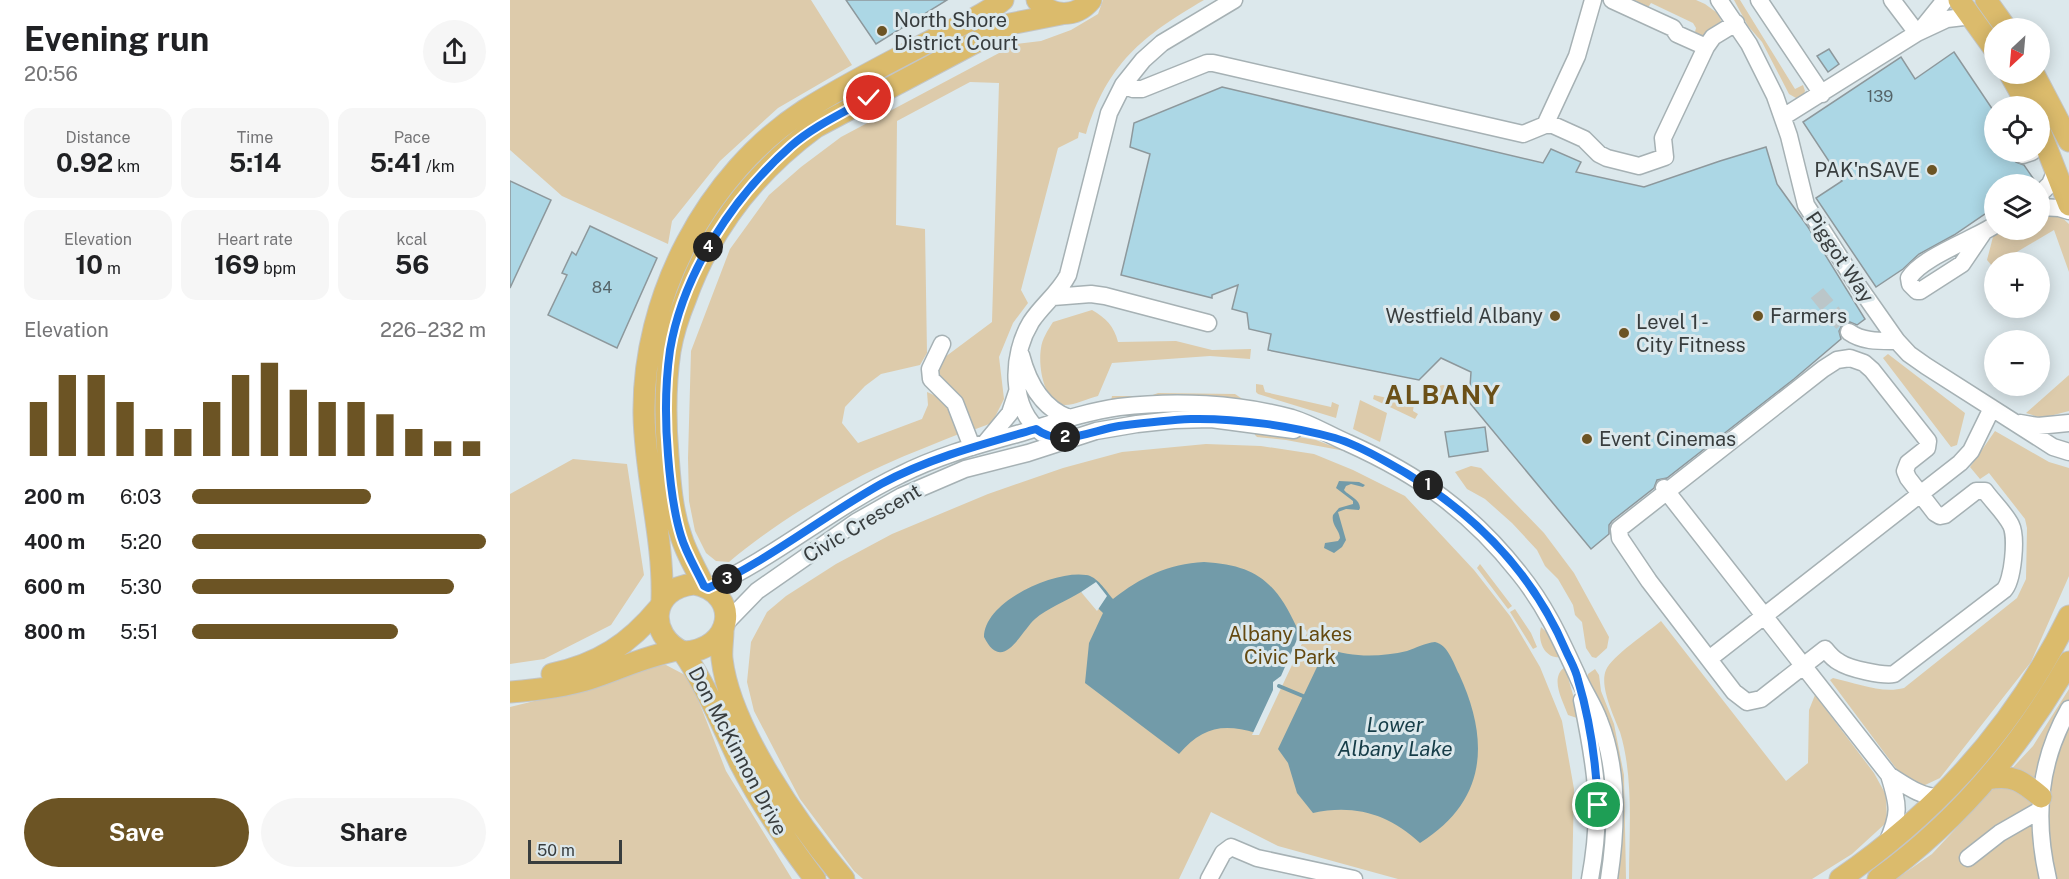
<!DOCTYPE html>
<html lang="en">
<head>
<meta charset="utf-8">
<style>
  body { margin:0; font-family:"Public Sans",sans-serif; background:#f6f6f6; color:#202124; height:100vh; display:flex; flex-direction:column; font-size:22px; white-space:nowrap }
  * { box-sizing:border-box; margin:0 }
  p { font-size:20px; color:#757577 }
  .icon { flex:none; width:33px; height:33px; fill:none; stroke:currentColor; stroke-width:2; stroke-linecap:round; stroke-linejoin:round }
  .map { position:relative; flex:1; overflow:hidden }
  .panel { display:flex; flex-direction:column; background:#fff; width:510px }
  .panel>* { flex:none }
  .needle { width:39px; rotate:206deg }
  .tools { position:absolute; left:1474px; top:18px; display:grid; gap:12px }
  .tools a { display:grid; place-items:center; width:66px; height:66px; border-radius:50%; background:#fff; box-shadow:0 3px 15px #0003; font-size:30px }
  .scale { position:absolute; left:18px; bottom:15px; width:94px; box-sizing:border-box; padding-left:6px; border:3px solid #383d3e; border-top:0; font-size:16px; line-height:21px; white-space:nowrap; color:#383d3e; -webkit-text-stroke:4px #dce8ec; paint-order:stroke }
  .pin { position:absolute; display:grid; place-items:center; width:51px; height:51px; color:#fff; margin:-26px; border:3px solid #fff; border-radius:50%; box-shadow:0 2px 6px #0007 }
  .km { position:absolute; width:30px; height:30px; margin:-15px; border-radius:50%; background:#222; color:#fff; font-size:16px; line-height:30px; text-align:center }
  .round { display:grid; place-items:center; flex:none; width:63px; height:63px; border-radius:32px; background:#f6f6f6 }
  .headline { display:flex; align-items:center; justify-content:space-between; height:102px; padding:0 24px }
  h1 { font-size:33px; font-weight:700; line-height:45px }
  .stats { display:grid; grid-template-columns:repeat(3,1fr); gap:9px; height:102px; padding:6px 24px }
  .stats div { display:grid; align-content:center; border-radius:15px; background:#f6f6f6; text-align:center }
  .stats b { font-size:26px; font-weight:700 }
  .stats small { font-size:16px; font-weight:400 }
  .stats p { font-size:16px }
  .chart { height:168px; padding:12px 24px }
  .chart p { display:flex; justify-content:space-between }
  .chart svg { width:100%; height:108px; margin-top:6px; stroke:#6c5424; stroke-width:6 }
  .button { display:flex; gap:12px; margin-top:auto; padding:12px 24px }
  .button a { flex:1; height:69px; border-radius:36px; background:#6c5424; color:#fff; font-size:24px; font-weight:700; line-height:69px; text-align:center }
  .button a+a { background:#f6f6f6; color:#202124 }
  ul { padding:0 24px; list-style:none; font-size:20px }
  li { display:grid; grid-template-columns:96px 72px 1fr; align-items:center; height:45px }
  li i { height:15px; border-radius:8px; background:#6c5424 }
  main { display:flex; flex:1; min-height:0 }
  .map>svg:first-child { display:block }
  .green { fill:#ddcbab }
  .water { fill:#729ba9 }
  .pier { fill:#dce8ec }
  .lines { fill:none; stroke-linecap:round; stroke-linejoin:round }
  .stream { stroke:#729ba9; stroke-width:4 }
  .building { fill:#acd7e5; stroke:#8d989c; stroke-width:1.5 }
  .minor-tunnel { stroke:#bbc6c9; stroke-width:16; stroke-dasharray:16 8; stroke-linecap:butt }
  .minor-casing { stroke:#a6b1b4; stroke-width:19 }
  .major-casing { stroke:#c3c5c5; stroke-width:23 }
  .minor { stroke:#fff; stroke-width:16 }
  .major { stroke:#dbbb6c; stroke-width:21 }
  .route-casing { stroke:#fff; stroke-width:12 }
  .route { stroke:#1a73e8; stroke-width:8 }
  .poi-dot { fill:#6c5424; stroke:#dce8ec; stroke-width:2 }
  .labels { text-anchor:middle; dominant-baseline:central; stroke-width:6; stroke-linejoin:round; paint-order:stroke }
  .number-label { font-size:16px; fill:#556468 }
  .poi-label { font-size:20px; fill:#383d3e; stroke:#dce8ec; text-anchor:start }
  .street-label { font-size:20px; fill:#383d3e; stroke:#dce8ec }
  .park-label { font-size:20px; fill:#644910; stroke:#dce8ec }
  .water-label { font-size:21px; font-style:italic; fill:#163d48; stroke:#dce8ec }
  .district-label { font-size:26px; font-weight:bold; letter-spacing:1.5px; fill:#6b5018; stroke:#dce8ec }
</style>
</head>
<body>
<main>
<section class="panel">
<div class="headline"><div><h1>Evening run</h1><p>20:56</p></div><a class="round"><svg class="icon" aria-label="share" viewBox="0 0 24 24"><path d="M12 15V3M7 8l5-5 5 5M5 13v7h14v-7"/></svg></a></div>
<div class="stats">
<div><p>Distance</p><b>0.92<small> km</small></b></div>
<div><p>Time</p><b>5:14</b></div>
<div><p>Pace</p><b>5:41<small> /km</small></b></div>
</div>
<div class="stats">
<div><p>Elevation</p><b>10<small> m</small></b></div>
<div><p>Heart rate</p><b>169<small> bpm</small></b></div>
<div><p>kcal</p><b>56</b></div>
</div>
<div class="chart"><p><span>Elevation</span>226–232 m</p>
<svg viewBox="0 0 160 44" preserveAspectRatio="none"><path d="M5 44V22M15 44V11M25 44V11M35 44V22M45 44V33M55 44V33M65 44V22M75 44V11M85 44V6M95 44V17M105 44V22M115 44V22M125 44V27M135 44V33M145 44V38M155 44V38"/></svg>
</div>
<ul>
<li><b>200 m</b>6:03<i style="width:61%"></i></li>
<li><b>400 m</b>5:20<i style="width:100%"></i></li>
<li><b>600 m</b>5:30<i style="width:89%"></i></li>
<li><b>800 m</b>5:51<i style="width:70%"></i></li>
</ul>
<div class="button"><a>Save</a><a>Share</a></div>
</section>
<div class="map">
<svg width="1559" height="879" viewBox="0 0 1559 879">
  <rect width="100%" height="100%" fill="#dce8ec"/>
  <!-- green -->
  <path class="green" d="M0,0H301L342,65L268,108L210,161L162,221L158,244L52,196L0,150Z
    M593,0H694C632,36 597,64 576,134L569,132L568,138L548,148L511,290L518,303L503,323L489,357L494,399L482,423L463,430L425,372L431,360L482,322L489,83L460,82L387,121L386,225L415,229L417,353L410,365L371,374L355,386L335,407L332,423L348,443L412,419L418,405L417,392C437,400 445,414 454,432C427,443 400,453 374,465C321,489 263,525 219,562L206,561L196,553L185,531L179,501L178,458L181,351L220,249L259,195L291,167L331,137L506,44L531,41L561,30L588,14Z
    M1116,0H1186L1195,4L1210,15L1211,22L1193,40L1184,36L1186,28L1183,23L1141,3L1137,9Z
    M1224,0H1230L1285,89L1293,85L1295,91L1292,97L1286,98L1279,94L1252,42L1238,26Z
    M1530,213L1549,215L1559,224V272L1544,230L1490,262H1485L1483,267L1477,260L1484,233L1490,230H1530Z
    M582,310C596,318 604,326 608,342L666,341L702,350L741,349L740,359L700,356L602,363L588,396C579,398 565,405 555,405C533,404 528,365 531,348C532,339 538,330 543,322Z
    M1378,354L1455,413L1447,445L1441,447L1373,358Z
    M1559,375V411L1532,418L1516,413Z
    M746,384L753,385L755,392L821,407L822,402L829,405L826,418L748,394L746,392Z
    M924 394a9 9 0 1 1 18 0a9 9 0 1 1-18 0Z
    M648,393L725,394L737,402L601,401L602,396H640Z
    M864,395L904,404L903,411L908,414L905,419L863,399Z
    M850,400L877,413L870,442L843,429Z
    M744,429L806,440L835,451L776,440L747,437L745,435Z
    M1485,431L1539,462L1559,468V576L1521,662L1430,778L1413,786L1388,771L1320,680L1323,678C1346,683 1372,694 1394,688L1507,598L1516,579L1517,528L1515,519L1479,473L1470,479L1460,467Z
    M696,444L751,446L804,454L843,470L895,496L964,570L1000,616L1030,667L1052,721L1064,789L1062,879H888L768,846L701,812L669,879H353L344,871L290,799L244,711L237,682L241,642L257,612L276,596L326,564L382,534L478,494L553,468L612,452Z
    M63,459L117,464L134,575L101,625L34,659L0,664V494Z
    M961,466L971,468L1034,533L1064,573L1099,637L1097,648L1086,658L1082,657L1076,648L1072,622L1065,615L1063,605L1048,579L1035,566L1027,550L1002,523L975,499L957,489L945,472Z
    M970,564L1002,606L998,609L967,568Z
    M1005,609L1021,633L1027,647L1023,649L1000,612Z
    M1151,621L1276,781L1298,763L1299,710L1305,695L1364,773L1376,795L1377,822L1342,854L1302,879H1119C1119,831 1124,778 1110,732C1104,716 1089,686 1096,670C1102,656 1138,632 1151,621Z
    M1031,627L1042,637L1052,657C1035,660 1027,641 1031,627Z
    M156,665L175,675L184,689L216,771L282,879H0V707L57,693L121,667Z
    M1055,667L1070,719L1058,715C1053,701 1039,678 1055,667Z
    M1085,669L1089,675L1091,691L1104,724L1114,775L1116,879H1106L1096,720L1089,700L1077,679L1078,674Z
    M1559,689V879H1386L1422,854L1523,746Z"/>
  <!-- water -->
  <path class="water" d="M829,481L849,482L855,485L853,487L841,484L836,486L834,490C839,496 850,499 850,508L849,510L836,509L828,512L836,540L832,547L824,553L814,548L815,543L828,541L830,538C829,529 821,525 823,515L829,508L843,504V501L826,488Z
    M694,562C746,565 766,582 787,628L794,632L746,733C713,723 692,727 669,754L575,683L579,643L593,613L571,592C558,600 536,609 525,619C511,631 493,675 474,637C474,601 545,570 576,575C587,576 596,591 603,599C631,577 658,564 694,562Z
    M925,642C938,645 943,662 949,674C980,741 977,801 910,843C879,814 844,804 803,813L787,793L778,763L768,749L816,648C842,658 871,657 897,651C906,648 915,643 925,642Z"/>
  <!-- pier -->
  <path class="pier" d="M586,582L597,596L587,611L571,592Z
    M792,628L796,630L797,633L749,735H742L763,690V682L771,676Z"/>
  <g class="lines">
    <!-- stream -->
    <path class="stream" d="M769,686L793,696"/>
  </g>
  <!-- building -->
  <path class="building" d="M336,0H437L366,44Z
    M1319,49L1329,64L1318,72L1307,56Z
    M1444,52L1485,113V152H1503V158L1506,162L1514,165L1525,181L1519,184H1485V207L1444,235L1409,254L1393,269L1366,287L1306,198L1332,181L1293,122L1391,57L1405,79Z
    M712,87L1033,163L1041,149L1071,162L1066,172L1134,187L1210,161L1256,147L1267,184L1298,227L1355,319L1347,325L1340,322L1333,323L1329,331L1331,339L1284,379L1157,478L1147,480L1144,488L1102,521L1099,525V534L1081,549L959,402L961,372L931,358L909,380L758,350L761,334L739,329L737,313L722,309L728,285L702,295V298L611,275L640,154L620,147L624,123Z
    M0,181L41,200L0,288Z
    M80,226L147,258L107,348L38,315L57,275L52,273L62,252L66,255Z
    M975,427L978,451L939,457L935,432Z"/>
  <g class="lines">
    <!-- minor-tunnel -->
    <path class="minor-tunnel" d="M1307,293L1339,332"/>
    <!-- minor casing -->
    <g class="minor-casing">
      <path id="minor" d="M1102,0L1163,28L1167,34L1196,47
        M1209,0L1239,44L1265,96L1279,136L1296,205L1347,284L1387,341L1399,354L1416,366L1543,447L1559,452
        M1249,0L1312,94
        M1382,0L1407,33
        M1414,26L1435,0
        M613,85L623,89H632L697,63H703L1013,134L1035,125H1043L1074,139L1089,154L1097,158L1129,166L1155,157L1153,138L1196,47L1203,37L1226,23
        M1273,117L1407,33L1437,19L1462,16
        M1035,125L1067,56L1083,0
        M1513,155L1522,152
        M1530,194L1540,184L1546,170
        M1530,207L1549,208L1559,211
        M1473,233L1452,264L1410,291H1407L1400,284L1399,278C1412,257 1464,239 1485,225
        M543,297L581,294L595,296L698,323
        M1339,332C1353,342 1370,341 1387,341
        M432,344L420,369L421,379L445,403L462,447
        M511,355C518,382 532,408 559,418
        M1340,358L1354,363L1362,370L1418,441L1417,448L1398,463L1395,471L1398,478L1425,513L1430,516L1435,515L1466,491H1475C1483,502 1495,513 1501,525C1507,537 1503,581 1494,590L1384,674C1373,676 1339,669 1329,662C1323,659 1319,654 1315,649L1251,699L1237,702L1224,692L1139,581L1110,538L1109,529L1313,369L1327,360Z
        M1510,423L1528,426L1559,423
        M532,433C499,408 501,355 521,322C532,305 549,293 558,275L599,113L613,85L633,60L652,43L724,0
        M476,442L500,413L507,392
        M1154,488L1379,775C1395,785 1412,798 1431,797
        M198,588C266,557 323,507 390,475C427,456 468,445 507,434C541,424 574,412 609,407C665,400 727,403 782,418C802,424 819,435 838,443C909,475 961,512 1009,573C1035,605 1050,638 1067,675C1073,690 1083,704 1089,720C1109,769 1107,827 1099,879
        M215,624L247,591L346,522L392,496L455,469L518,453L586,431L627,424L664,420L701,419L784,430
        M1199,659L1450,463L1461,451L1482,408
        M1072,700C1086,768 1093,810 1080,879
        M1377,843C1390,813 1389,807 1379,775
        M1458,858L1490,833L1530,810
        M699,879L713,853L721,847L747,858L844,879
        M1538,879C1524,819 1528,763 1559,709"/>
    </g>
    <!-- major casing -->
    <g class="major-casing">
      <path id="major" d="M527,0C542,18 566,18 581,0
        M1449,0L1485,50
        M1476,0L1496,28
        M1500,74L1518,106
        M1524,74L1559,141
        M1530,131L1559,205
        M184,584C232,593 223,651 173,652C137,635 140,588 184,584Z
        M194,586C186,569 176,553 171,536C162,511 160,482 158,455C155,420 155,385 160,351C163,333 169,315 176,298C201,229 246,171 306,127L500,24L551,14
        M152,600C154,538 135,477 134,415C132,298 196,174 295,110C338,83 384,60 430,36C450,25 475,15 493,0
        M213,631C213,640 211,650 212,659C220,728 289,826 334,879
        M173,652C197,687 212,725 230,763C251,804 277,842 305,879
        M42,674C89,664 119,644 149,608
        M0,692C26,690 53,687 79,679C110,669 135,656 168,650
        M1477,779C1503,774 1512,781 1531,797
        M1330,879C1429,811 1506,725 1559,616
        M1368,879C1447,822 1511,746 1559,662"/>
    </g>
    <!-- minor -->
    <use href="#minor" class="minor"/>
    <!-- major -->
    <use href="#major" class="major"/>
  </g>
  <g class="lines">
    <!-- route casing -->
    <g class="route-casing">
      <path id="route" d="M359,98C333,113 304,126 281,146C223,197 173,273 160,350C155,385 155,420 158,455C160,481 163,510 171,536C176,553 186,569 194,586L198,588C259,560 312,517 371,484C419,458 473,444 526,429C550,448 583,430 609,426C633,423 657,420 681,419C727,418 781,426 825,438C842,443 859,452 875,461C954,504 1020,566 1056,651C1060,660 1066,670 1068,680C1080,720 1086,763 1088,805"/>
    </g>
    <!-- route -->
    <use href="#route" class="route"/>
  </g>
  <!-- markers -->
  <g class="poi-dot">
    <circle cx="372" cy="31" r="6"/>
    <circle cx="1422" cy="170" r="6"/>
    <circle cx="1045" cy="316" r="6"/>
    <circle cx="1248" cy="316" r="6"/>
    <circle cx="1114" cy="333" r="6"/>
    <circle cx="1077" cy="439" r="6"/>
  </g>
  <g class="labels">
    <!-- number labels -->
    <g class="number-label">
      <text x="1370" y="96">139</text>
      <text x="92" y="287">84</text>
    </g>
    <!-- poi labels -->
    <g class="poi-label">
      <text x="384" y="20">North Shore<tspan x="384" dy="23">District Court</tspan></text>
      <text x="1410" y="170" text-anchor="end">PAK'nSAVE</text>
      <text x="1033" y="316" text-anchor="end">Westfield Albany</text>
      <text x="1260" y="316">Farmers</text>
      <text x="1126" y="322">Level 1 -<tspan x="1126" dy="23">City Fitness</tspan></text>
      <text x="1089" y="439">Event Cinemas</text>
    </g>
    <!-- street labels -->
    <g class="street-label">
      <text transform="translate(1330 257) rotate(56)">Piggot Way</text>
      <text transform="translate(352 523) rotate(-31)">Civic Crescent</text>
      <text transform="translate(228 751) rotate(62)">Don McKinnon Drive</text>
    </g>
    <!-- park labels -->
    <g class="park-label">
      <text x="780" y="634">Albany Lakes<tspan x="780" dy="23">Civic Park</tspan></text>
    </g>
    <!-- water labels -->
    <g class="water-label">
      <text x="885" y="724">Lower<tspan x="885" dy="24">Albany Lake</tspan></text>
    </g>
    <!-- district labels -->
    <g class="district-label">
      <text x="933" y="394">ALBANY</text>
    </g>
  </g>
</svg>
<div class="tools">
<a><svg class="needle" viewBox="-14 -14 28 28"><path d="M0-13l5 13h-10z" fill="#e53935"/><path d="M0 13l5-13h-10z" fill="#757577"/></svg></a>
<a><svg class="icon" aria-label="locate" viewBox="0 0 24 24"><circle cx="12" cy="12" r="6"/><path d="M12 2v4M12 18v4M2 12h4M18 12h4"/></svg></a>
<a><svg class="icon" aria-label="layers" viewBox="0 0 24 24"><path d="M12 4l9 5-9 5-9-5zM3 14l9 5 9-5"/></svg></a>
<a>+</a>
<a>−</a>
</div>
<div class="scale">50 m</div>
<div class="pin" style="left:1088px;top:805px;background:#1e9e55"><svg class="icon" aria-label="arrive" viewBox="0 0 24 24"><path d="M6 21V4h12l-3 4 3 4H6"/></svg></div>
<div class="pin" style="left:359px;top:98px;background:#d93025"><svg class="icon" aria-label="check" viewBox="0 0 24 24"><path d="M5 12l5 5 9-10"/></svg></div>
<b class="km" style="left:918px;top:485px">1</b>
<b class="km" style="left:555px;top:437px">2</b>
<b class="km" style="left:217px;top:579px">3</b>
<b class="km" style="left:198px;top:247px">4</b>
</div>
</main>
</body>
</html>
